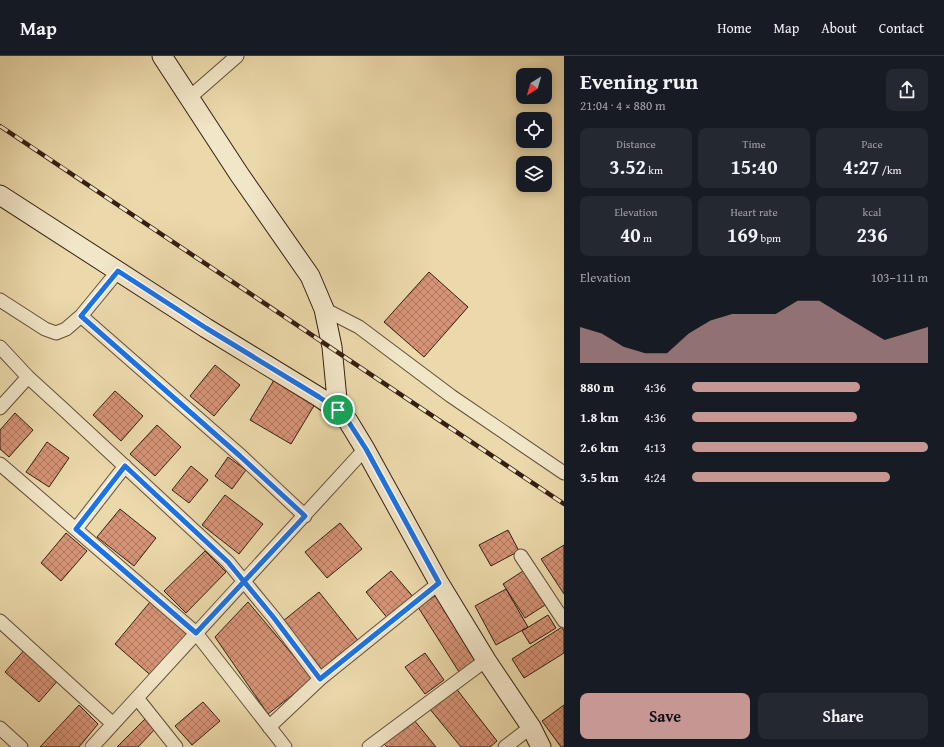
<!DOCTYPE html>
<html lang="en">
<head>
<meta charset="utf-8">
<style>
  body { margin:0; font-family:"Gentium Book Plus",serif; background:#242831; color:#f1f3f6; height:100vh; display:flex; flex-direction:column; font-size:15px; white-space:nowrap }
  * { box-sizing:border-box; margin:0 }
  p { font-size:13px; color:#9ea1a6 }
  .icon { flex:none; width:22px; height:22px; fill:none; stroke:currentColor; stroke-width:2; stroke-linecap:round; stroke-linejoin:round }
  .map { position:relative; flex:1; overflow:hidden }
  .panel { display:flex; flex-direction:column; background:#171b24; width:380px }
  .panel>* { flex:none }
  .needle { width:26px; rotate:217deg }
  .tools { position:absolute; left:516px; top:12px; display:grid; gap:8px }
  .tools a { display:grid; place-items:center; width:36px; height:36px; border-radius:8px; background:#171b24; box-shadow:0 2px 10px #0003; font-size:20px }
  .pin { position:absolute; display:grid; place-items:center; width:34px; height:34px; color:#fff; margin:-17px; border:2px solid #fff; border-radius:50%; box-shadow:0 1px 4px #0007 }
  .round { display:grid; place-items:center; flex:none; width:42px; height:42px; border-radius:8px; background:#242831 }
  .headline { display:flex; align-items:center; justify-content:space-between; height:68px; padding:0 16px }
  h1 { font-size:22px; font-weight:700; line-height:30px }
  .metrics { display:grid; grid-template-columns:repeat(3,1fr); gap:6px; height:68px; padding:4px 16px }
  .metrics div { display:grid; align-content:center; border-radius:8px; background:#242831; text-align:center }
  .metrics b { font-size:20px; font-weight:700 }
  .metrics small { font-size:11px; font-weight:400 }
  .metrics p { font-size:11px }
  .chart { height:112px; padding:8px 16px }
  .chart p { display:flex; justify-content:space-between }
  .chart svg { width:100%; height:72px; margin-top:4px; fill:#c59692; opacity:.7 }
  .action { display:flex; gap:8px; margin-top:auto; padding:8px 16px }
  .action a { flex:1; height:46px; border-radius:8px; background:#c59692; color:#111; font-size:16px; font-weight:700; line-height:46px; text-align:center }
  .action a+a { background:#242831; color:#f1f3f6 }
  ul { padding:0 16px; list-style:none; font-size:13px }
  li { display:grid; grid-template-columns:64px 48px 1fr; align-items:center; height:30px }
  li i { height:10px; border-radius:5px; background:#c59692 }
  header { display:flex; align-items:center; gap:24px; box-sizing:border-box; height:56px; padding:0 20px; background:#171b24; border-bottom:1px solid #363941 }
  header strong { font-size:19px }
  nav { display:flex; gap:22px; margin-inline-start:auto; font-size:14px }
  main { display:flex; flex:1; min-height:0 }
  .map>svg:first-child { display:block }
  .building { fill:url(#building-cross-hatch); stroke:#361f10 }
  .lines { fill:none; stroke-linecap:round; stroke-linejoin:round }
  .street-casing { stroke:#634e37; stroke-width:15 }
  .secondary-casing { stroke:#361f10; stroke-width:21 }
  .street { stroke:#f2e6c8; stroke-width:13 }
  .secondary { stroke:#f2e6c8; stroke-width:19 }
  .rail-casing { stroke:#361f10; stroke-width:4.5 }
  .rail { stroke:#f2e6c8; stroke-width:3; stroke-dasharray:9; stroke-linecap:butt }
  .route-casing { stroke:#fff; stroke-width:8 }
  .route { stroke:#1a73e8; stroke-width:5 }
</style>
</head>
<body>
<header>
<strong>Map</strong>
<nav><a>Home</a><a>Map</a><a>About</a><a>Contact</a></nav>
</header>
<main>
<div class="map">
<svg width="564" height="691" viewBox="0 0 564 691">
  <defs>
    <pattern id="building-cross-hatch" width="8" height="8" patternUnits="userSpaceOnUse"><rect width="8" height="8" fill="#d69377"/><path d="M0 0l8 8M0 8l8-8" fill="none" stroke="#ae7760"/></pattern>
  </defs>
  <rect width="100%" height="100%" fill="#ebd9ab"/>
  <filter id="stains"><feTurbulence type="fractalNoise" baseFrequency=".005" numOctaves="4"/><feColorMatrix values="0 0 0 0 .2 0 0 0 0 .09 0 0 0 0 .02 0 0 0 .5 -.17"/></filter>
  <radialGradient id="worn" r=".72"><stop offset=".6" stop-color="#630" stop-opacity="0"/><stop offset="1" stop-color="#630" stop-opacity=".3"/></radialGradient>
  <!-- building -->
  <path class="building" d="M429,216L468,251L424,301L384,266Z
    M215,309L240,329L214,360L190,340Z
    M274,324L315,348L291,388L250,364Z
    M115,335L143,360L121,385L93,359Z
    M15,357L33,374L9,401L0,393V374Z
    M157,369L181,391L155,420L130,398Z
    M47,386L69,402L49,431L26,416Z
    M228,401L246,414L232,433L215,420Z
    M191,410L208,424L189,447L172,434Z
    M225,439L263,468L239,498L202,469Z
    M120,453L156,482L134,510L97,481Z
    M340,467L362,493L327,522L305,496Z
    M508,474L519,495L491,510L479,489Z
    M66,477L87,495L61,525L41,507Z
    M564,489V538L541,503Z
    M205,495L226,516L186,557L164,535Z
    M391,515L415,543L389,564L366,536Z
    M523,515L545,549L525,562L503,528Z
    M506,533L528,571L496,589L475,550Z
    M319,536L360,587L324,616L283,565Z
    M438,538L479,602L459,616L418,551Z
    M150,546L191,581L155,623L115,588Z
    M248,546L313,623L268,658L215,581Z
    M548,559L556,572L530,588L522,575Z
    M562,571L564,575V597L524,622L512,603Z
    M26,592L60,622L39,646L5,616Z
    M425,597L444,624L425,638L405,611Z
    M455,631L497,685L490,691H461L429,652Z
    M203,646L220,665L192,689L175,670Z
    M79,649L98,668L79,691H40Z
    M564,649V691H561L542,665Z
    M147,661L156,672L138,691H117Z
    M414,664L436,691H387L384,688Z"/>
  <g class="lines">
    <!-- street casing -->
    <g class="street-casing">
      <path id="street" d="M189,42L237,0
        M0,244L45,273L56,277L66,273L81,260L118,215
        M324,253L359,271L451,340L564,417
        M81,260L241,400L305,460
        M0,291L28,321L62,352L228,506L274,562L320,623
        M0,352L28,321
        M0,408L196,577L285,691
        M76,473L125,410
        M521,500L564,565
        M0,565L113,668
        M137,642L176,691
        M269,671L320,623L439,527
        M0,672L21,691
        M92,691L365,393
        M369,691L486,604
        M505,691L531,671"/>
    </g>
    <!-- secondary casing -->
    <g class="secondary-casing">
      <path id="secondary" d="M162,0L239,118L310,220L324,253L332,291L338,354
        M0,139L206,272L319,341L338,354L348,365L365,393L439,527L486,604L531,671L541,691"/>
    </g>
    <!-- street -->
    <use href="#street" class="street"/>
    <!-- secondary -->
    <use href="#secondary" class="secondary"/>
    <!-- rail casing -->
    <g class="rail-casing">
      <path id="rail" d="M0,70L564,448"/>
    </g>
    <!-- rail -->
    <use href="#rail" class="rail"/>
  </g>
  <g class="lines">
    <!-- route casing -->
    <g class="route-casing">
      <path id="route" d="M338,354L319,341L206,272L118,215L81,260L240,400L305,460L196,577L76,473L125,410L228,506L274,562L320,623L439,527L366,393L348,365L338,354"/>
    </g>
    <!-- route -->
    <use href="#route" class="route"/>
  </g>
  <rect width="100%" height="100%" filter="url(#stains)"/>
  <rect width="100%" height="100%" fill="url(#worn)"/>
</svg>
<div class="tools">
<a><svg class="needle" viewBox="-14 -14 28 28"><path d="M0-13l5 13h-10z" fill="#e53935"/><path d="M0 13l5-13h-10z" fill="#9ea1a6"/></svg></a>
<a><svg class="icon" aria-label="locate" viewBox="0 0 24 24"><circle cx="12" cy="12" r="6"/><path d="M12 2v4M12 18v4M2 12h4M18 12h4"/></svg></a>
<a><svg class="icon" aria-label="layers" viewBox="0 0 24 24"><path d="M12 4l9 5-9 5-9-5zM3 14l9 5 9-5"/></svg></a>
</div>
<div class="pin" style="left:338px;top:354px;background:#1e9e55"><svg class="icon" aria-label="arrive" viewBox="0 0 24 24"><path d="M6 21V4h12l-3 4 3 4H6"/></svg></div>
</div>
<section class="panel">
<div class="headline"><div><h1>Evening run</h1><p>21:04 · 4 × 880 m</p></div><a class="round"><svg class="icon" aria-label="share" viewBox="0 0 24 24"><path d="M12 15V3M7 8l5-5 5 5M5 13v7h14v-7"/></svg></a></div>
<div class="metrics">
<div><p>Distance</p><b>3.52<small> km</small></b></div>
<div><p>Time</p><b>15:40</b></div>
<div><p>Pace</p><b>4:27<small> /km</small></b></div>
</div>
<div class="metrics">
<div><p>Elevation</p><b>40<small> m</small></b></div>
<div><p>Heart rate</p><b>169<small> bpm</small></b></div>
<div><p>kcal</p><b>236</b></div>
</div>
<div class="chart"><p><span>Elevation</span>103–111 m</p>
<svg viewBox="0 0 160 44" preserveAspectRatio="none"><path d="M0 44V22L10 26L20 34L30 38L40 38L50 26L60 18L70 14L80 14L90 14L100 6L110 6L120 14L130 22L140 30L150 26L160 22V44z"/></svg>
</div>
<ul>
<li><b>880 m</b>4:36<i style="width:71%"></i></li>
<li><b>1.8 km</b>4:36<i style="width:70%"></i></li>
<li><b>2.6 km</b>4:13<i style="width:100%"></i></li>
<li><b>3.5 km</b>4:24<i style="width:84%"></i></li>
</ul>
<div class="action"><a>Save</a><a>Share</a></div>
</section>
</main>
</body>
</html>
